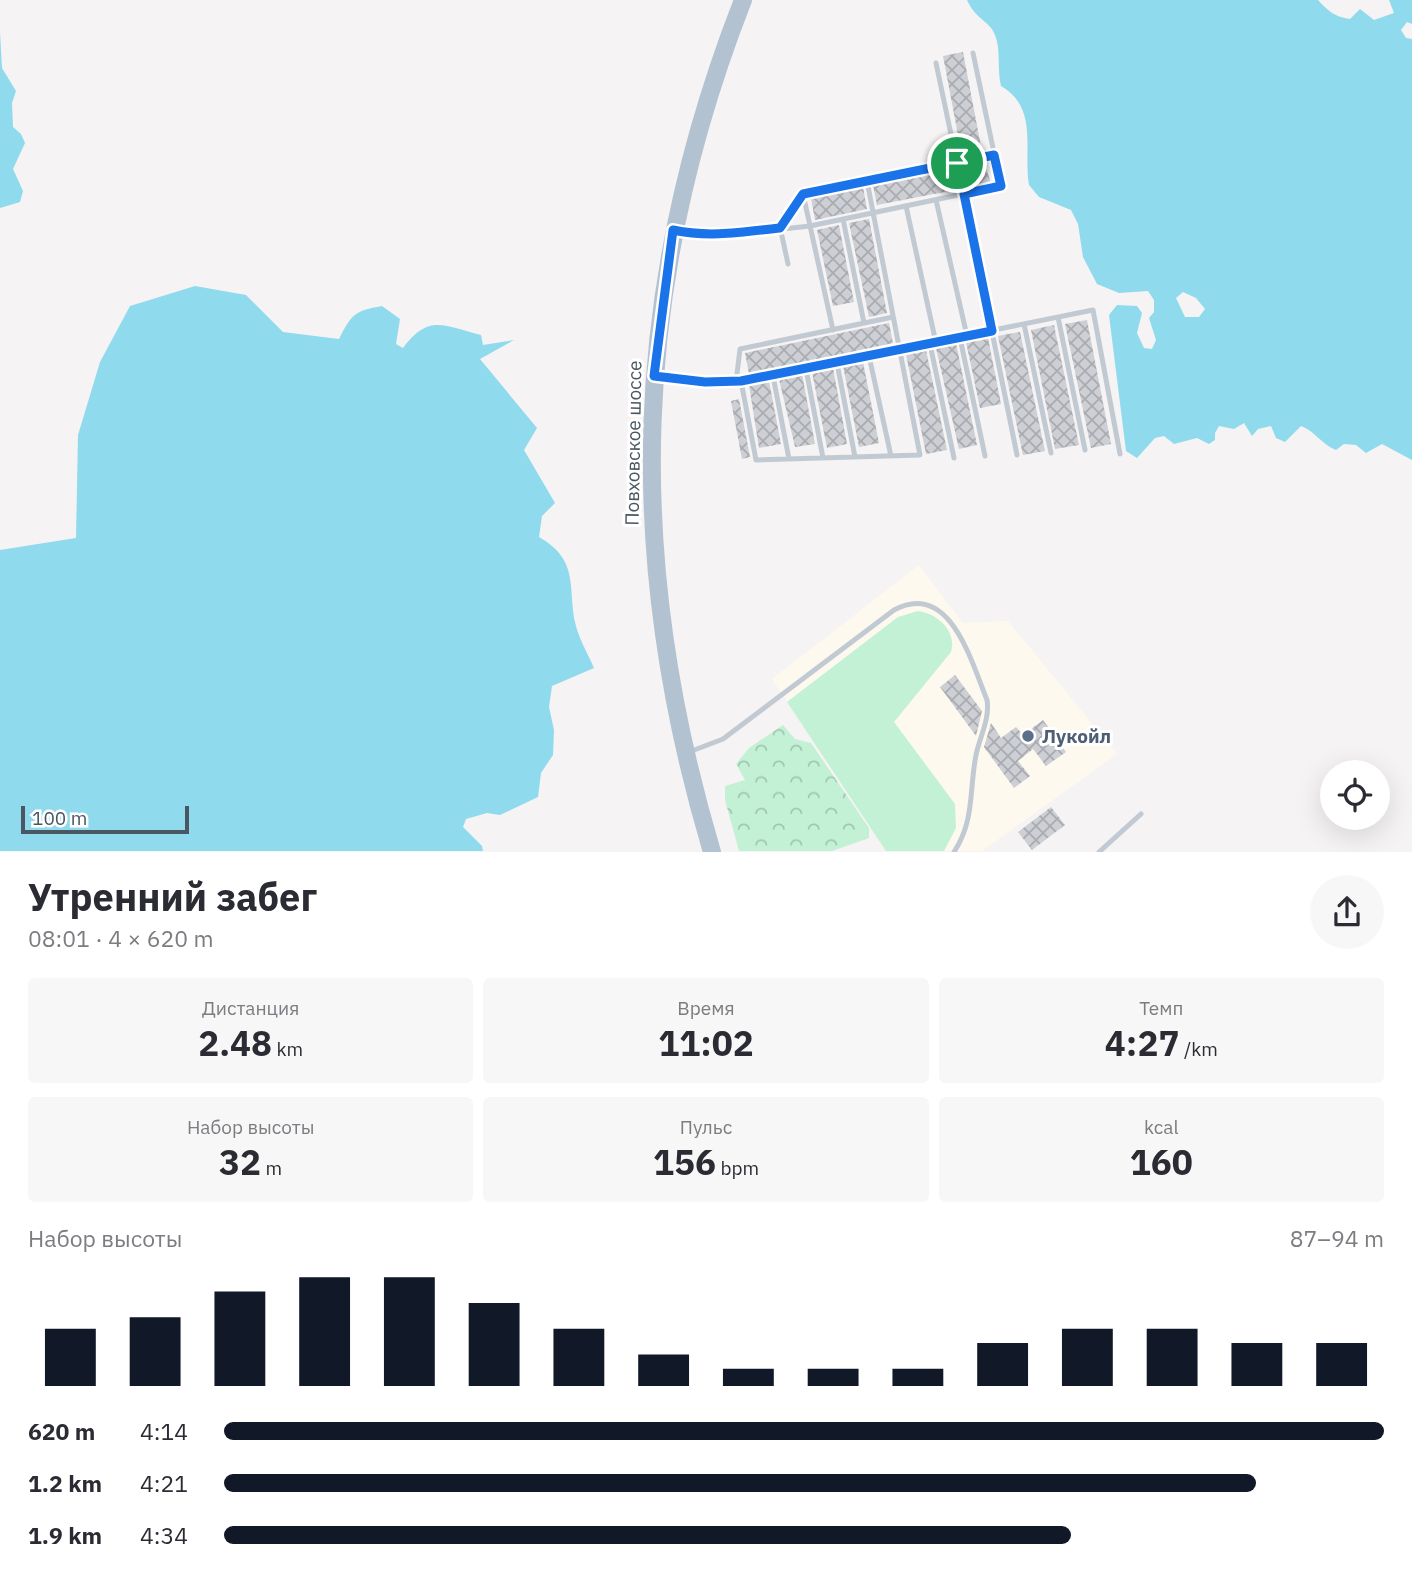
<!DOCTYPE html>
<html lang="ru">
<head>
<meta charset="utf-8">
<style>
  body { margin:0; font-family:"IBM Plex Sans",sans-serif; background:#f7f7f7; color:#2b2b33; height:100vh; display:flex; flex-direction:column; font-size:26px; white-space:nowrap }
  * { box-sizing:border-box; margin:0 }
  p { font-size:23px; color:#7c7c81 }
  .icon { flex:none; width:38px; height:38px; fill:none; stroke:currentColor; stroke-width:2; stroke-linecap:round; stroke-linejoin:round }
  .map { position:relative; height:852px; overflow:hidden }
  .side { display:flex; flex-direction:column; background:#fff; flex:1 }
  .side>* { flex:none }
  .controls { position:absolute; left:1320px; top:760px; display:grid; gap:14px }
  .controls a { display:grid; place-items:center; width:70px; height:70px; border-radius:50%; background:#fff; box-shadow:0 7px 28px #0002; font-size:35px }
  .scale { position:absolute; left:21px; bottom:18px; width:168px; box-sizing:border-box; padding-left:7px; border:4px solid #4a5661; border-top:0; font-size:19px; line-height:24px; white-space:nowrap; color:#4a5661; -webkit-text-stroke:5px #fff; paint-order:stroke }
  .pin { position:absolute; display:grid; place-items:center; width:60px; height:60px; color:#fff; margin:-30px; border:4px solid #fff; border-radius:50%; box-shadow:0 2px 7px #0007 }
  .round { display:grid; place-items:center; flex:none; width:74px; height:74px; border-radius:37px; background:#f7f7f7 }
  .summary { display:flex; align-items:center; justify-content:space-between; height:119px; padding:0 28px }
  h1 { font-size:38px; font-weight:800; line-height:52px }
  .stats { display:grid; grid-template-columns:repeat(3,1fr); gap:10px; height:119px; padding:7px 28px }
  .stats div { display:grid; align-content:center; border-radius:7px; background:#f7f7f7; text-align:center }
  .stats b { font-size:35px; font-weight:800 }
  .stats small { font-size:19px; font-weight:400 }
  .stats p { font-size:19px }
  .chart { height:196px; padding:14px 28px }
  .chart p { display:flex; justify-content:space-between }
  .chart svg { width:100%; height:126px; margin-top:7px; stroke:#111827; stroke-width:6 }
  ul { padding:0 28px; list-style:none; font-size:23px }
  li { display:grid; grid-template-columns:112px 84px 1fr; align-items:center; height:52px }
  li i { height:18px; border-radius:9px; background:#111827 }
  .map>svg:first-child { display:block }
  .commercial { fill:#fdf9ef }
  .grass { fill:#c3f1d5 }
  .forest { fill:url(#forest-crowns) }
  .water { fill:#90daee; fill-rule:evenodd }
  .building { fill:url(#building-cross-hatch) }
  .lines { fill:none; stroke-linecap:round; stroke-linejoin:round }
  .lane { stroke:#c1cad2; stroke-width:5 }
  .primary { stroke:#b3c2d1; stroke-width:18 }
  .route-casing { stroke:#fff; stroke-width:14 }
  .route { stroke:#1a73e8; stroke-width:9 }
  .service-dot { fill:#5c6f8a; stroke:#fff; stroke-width:2.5 }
  .labels { text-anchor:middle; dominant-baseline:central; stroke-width:6; stroke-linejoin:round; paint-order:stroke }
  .street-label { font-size:19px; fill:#4a5661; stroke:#fff }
  .service-label { font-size:19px; font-weight:bold; fill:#4e5e75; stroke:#fff; text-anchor:start }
</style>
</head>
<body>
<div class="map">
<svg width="1412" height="852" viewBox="0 0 1412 852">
  <defs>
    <pattern id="forest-crowns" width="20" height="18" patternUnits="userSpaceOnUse" patternTransform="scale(1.75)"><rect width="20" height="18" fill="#c3f1d5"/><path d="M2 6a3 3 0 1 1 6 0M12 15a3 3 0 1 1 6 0" fill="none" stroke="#a0c6b0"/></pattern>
    <pattern id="building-cross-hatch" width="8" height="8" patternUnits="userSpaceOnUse" patternTransform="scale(1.75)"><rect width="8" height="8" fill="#cdcfd5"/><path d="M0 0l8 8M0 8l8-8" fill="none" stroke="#a8abb0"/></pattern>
  </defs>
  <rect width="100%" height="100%" fill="#f5f3f3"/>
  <!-- commercial -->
  <path class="commercial" d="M919,565L963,623L1008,621L1117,754L982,851H886L772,679Z"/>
  <!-- grass -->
  <path class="grass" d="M918,611C938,614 957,631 951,652L894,722L955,804L956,828L944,851H886L787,702L898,617Z"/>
  <!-- forest -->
  <path class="forest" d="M783,725L795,739L811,743L869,828V838L832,851H739L725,800V786L745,780L736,764L749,748Z"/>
  <!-- water -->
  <path class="water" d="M967,0H1318C1328,11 1335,17 1350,19L1360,9L1374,20L1394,13L1389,0H1412V24L1407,22L1401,30L1406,38L1412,39V460L1382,444L1366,453L1356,445L1344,444L1336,450C1321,444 1315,431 1301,426L1285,442L1276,438L1271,426L1258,429L1252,436L1244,423L1234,429L1219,426L1215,433V440L1209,444L1197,438L1174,444L1164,436L1155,438L1137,458L1126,451L1109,315L1117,305L1137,306L1142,313L1137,333L1144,348L1152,349L1156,340L1149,318L1154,312V300L1148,291L1119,293L1097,284L1083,257L1078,224L1071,210L1039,197L1029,185C1023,149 1039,108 1001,86C997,70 1001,49 995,35C990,21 976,20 967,0ZM1183,292L1196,298L1205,309L1199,317H1185L1176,298Z
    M0,32L2,68L16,91L12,103L13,127L21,134L25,143L13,169L23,191L20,202L0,208Z
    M195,286L246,295L283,332L339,339C352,314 354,311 382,306L400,319L396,344L403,348C429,313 444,326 481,335L483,345L514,340L480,359L537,428L524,450L555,503L542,516L539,537C579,560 568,586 575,622C578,637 588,654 594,668L552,686L549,707L554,730L553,755L541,773L538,797L500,815L487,813L466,819L463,827L482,846L483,851H0V550L76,538L78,435L100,362L130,306Z"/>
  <!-- building -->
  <path class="building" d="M963,52L982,152L962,156L943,56Z
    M984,162L991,183L877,205L873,185Z
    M863,187L867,209L815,220L811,198Z
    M869,219L887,313L869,317L849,223Z
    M839,225L854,302L833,306L817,230Z
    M1087,320L1111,444L1091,448L1065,324Z
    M889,323L893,343L749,374L745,353Z
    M1054,325L1079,445L1055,449L1031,330Z
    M1020,332L1045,451L1023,455L998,336Z
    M988,338L1001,404L980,408L966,342Z
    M956,343L977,445L959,449L936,348Z
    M926,350L947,450L926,454L906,354Z
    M863,362L879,443L859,447L843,366Z
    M833,368L847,444L827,448L812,372Z
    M802,374L815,444L795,447L779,379Z
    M769,381L781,444L759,448L749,385Z
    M739,399L750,457L742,459L731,401Z
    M955,675L982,711L976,736L940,687Z
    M1043,720L1066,752L1046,766L1033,749L1018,761L1030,776L1014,788L984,747L991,723L1001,738L1016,727L1023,735Z
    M1051,807L1065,825L1032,850L1018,832Z"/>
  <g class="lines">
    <!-- lane -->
    <path class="lane" d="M936,63L957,163
      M803,194L833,330
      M964,194L1017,455
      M936,200L967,336
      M906,206L936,343
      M843,219L864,323
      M680,232L720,236L810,226L1001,186L973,53
      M788,264L780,227L803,194L994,155
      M1058,317L1085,450
      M1024,324L1051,453
      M960,338L985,456
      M930,344L954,458
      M869,356L891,456
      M837,363L855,457
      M806,369L823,458
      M773,376L789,459
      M660,377L741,381L1093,310L1120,454
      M741,381L756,460L920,455L867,181
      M736,382L740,349L893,317
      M689,752L723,739L894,610C950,580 971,661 987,700C990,719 980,736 976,755C969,790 975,820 954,852
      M1099,852L1141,814"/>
    <!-- primary -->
    <path class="primary" d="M712,852C624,557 631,286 743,0"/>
  </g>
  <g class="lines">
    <!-- route casing -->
    <g class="route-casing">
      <path id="route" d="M994,155L1001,186L964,194L992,331L741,381L705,382L654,376L673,230C710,238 743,232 780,228L803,194Z"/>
    </g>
    <!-- route -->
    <use href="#route" class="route"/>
  </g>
  <!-- markers -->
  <circle class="service-dot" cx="1028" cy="736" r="7"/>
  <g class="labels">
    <!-- street labels -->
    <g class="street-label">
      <text transform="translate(633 443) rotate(-89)">Повховское шоссе</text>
    </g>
    <!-- service labels -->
    <g class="service-label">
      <text x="1042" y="736">Лукойл</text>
    </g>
  </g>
</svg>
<div class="controls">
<a><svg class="icon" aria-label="locate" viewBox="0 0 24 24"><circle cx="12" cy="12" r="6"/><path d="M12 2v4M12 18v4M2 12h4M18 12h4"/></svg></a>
</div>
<div class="scale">100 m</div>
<div class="pin" style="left:957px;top:163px;background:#1e9e55"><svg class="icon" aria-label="arrive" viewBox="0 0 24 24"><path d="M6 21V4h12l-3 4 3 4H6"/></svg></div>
</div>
<section class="side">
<div class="summary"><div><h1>Утренний забег</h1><p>08:01 · 4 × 620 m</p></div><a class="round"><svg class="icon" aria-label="share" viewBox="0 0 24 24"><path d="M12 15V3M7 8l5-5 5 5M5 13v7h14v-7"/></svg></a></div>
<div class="stats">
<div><p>Дистанция</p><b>2.48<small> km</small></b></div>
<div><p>Время</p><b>11:02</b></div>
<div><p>Темп</p><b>4:27<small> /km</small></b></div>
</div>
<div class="stats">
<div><p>Набор высоты</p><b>32<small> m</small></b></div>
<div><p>Пульс</p><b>156<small> bpm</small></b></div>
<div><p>kcal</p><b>160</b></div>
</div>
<div class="chart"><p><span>Набор высоты</span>87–94 m</p>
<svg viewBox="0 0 160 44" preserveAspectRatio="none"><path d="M5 44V24M15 44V20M25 44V11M35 44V6M45 44V6M55 44V15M65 44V24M75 44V33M85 44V38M95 44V38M105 44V38M115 44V29M125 44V24M135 44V24M145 44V29M155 44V29"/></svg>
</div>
<ul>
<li><b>620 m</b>4:14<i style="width:100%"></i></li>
<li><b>1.2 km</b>4:21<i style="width:89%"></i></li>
<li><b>1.9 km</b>4:34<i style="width:73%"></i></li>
</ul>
</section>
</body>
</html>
